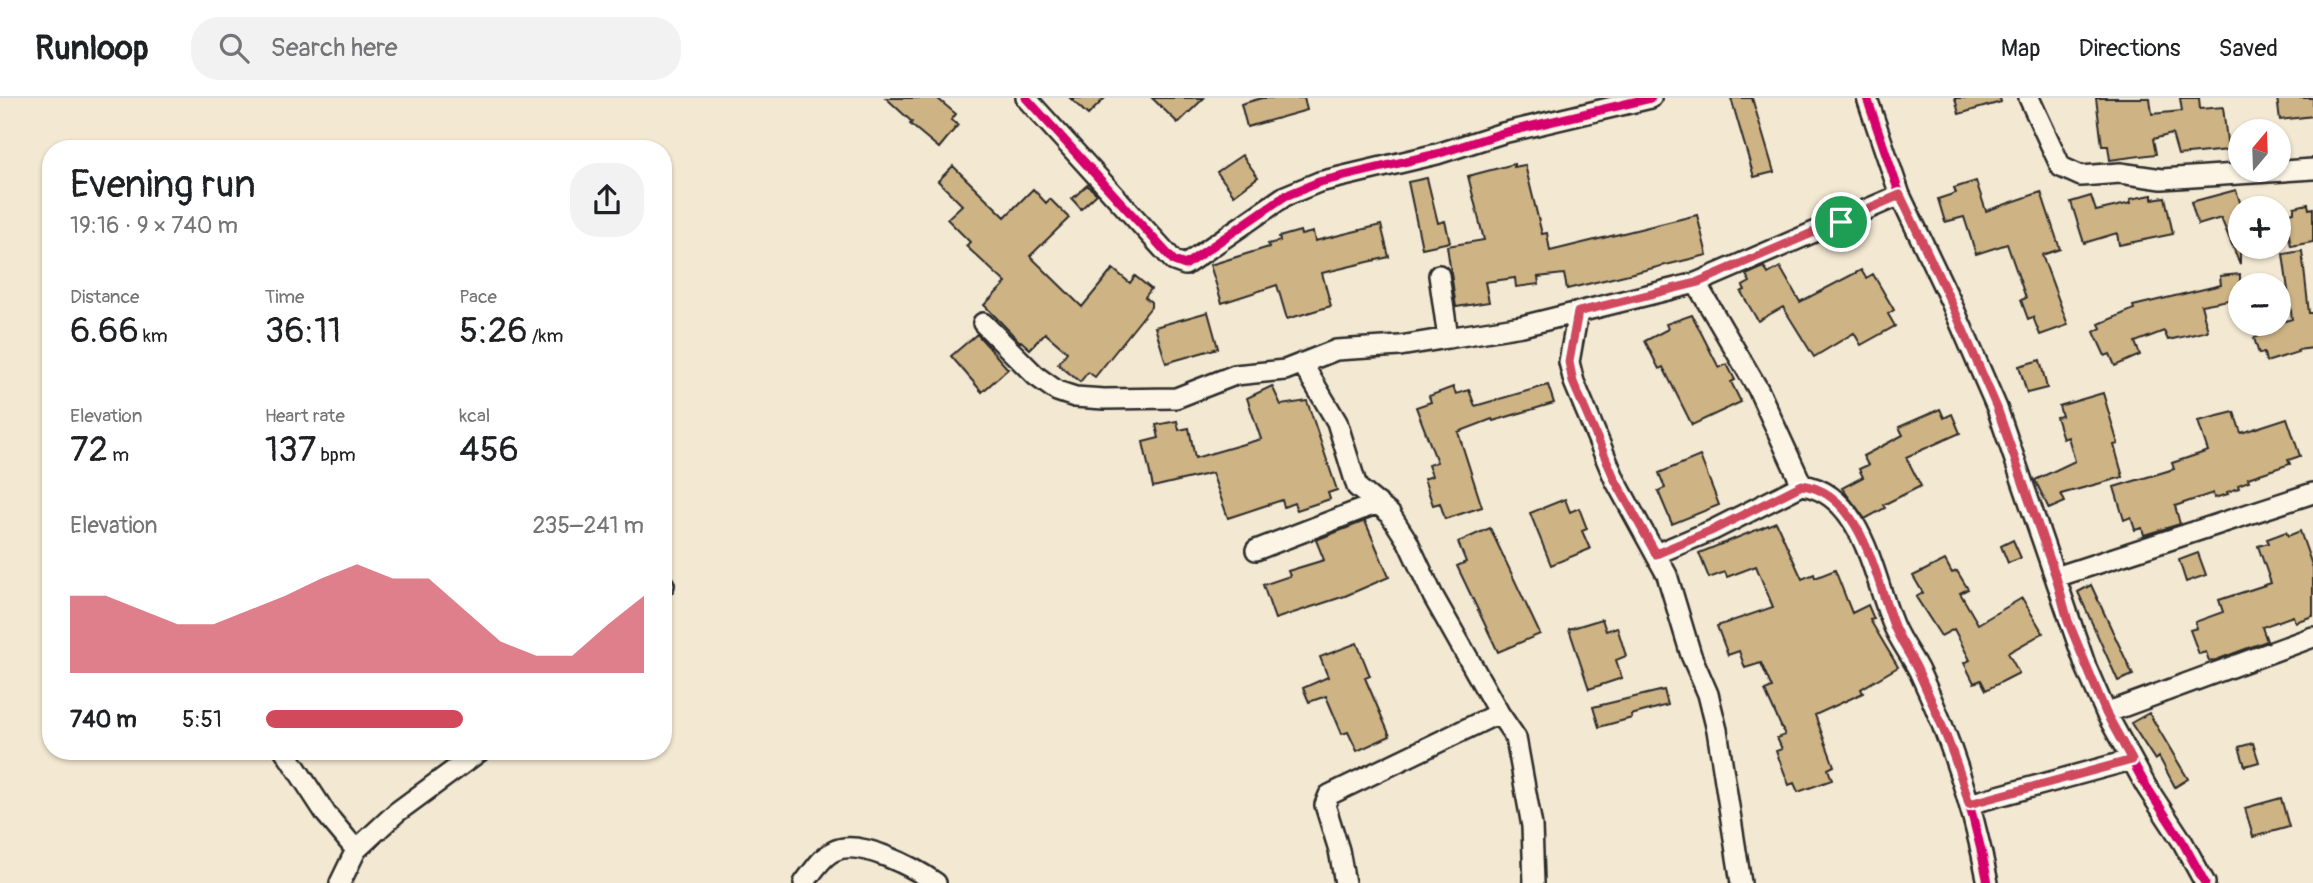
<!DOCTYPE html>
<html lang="en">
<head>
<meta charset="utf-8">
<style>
  body { margin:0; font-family:Pangolin,sans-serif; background:#f2f2f2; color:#202124; height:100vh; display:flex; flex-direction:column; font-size:26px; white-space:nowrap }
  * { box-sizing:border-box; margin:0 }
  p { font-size:23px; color:#757577 }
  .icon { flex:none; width:38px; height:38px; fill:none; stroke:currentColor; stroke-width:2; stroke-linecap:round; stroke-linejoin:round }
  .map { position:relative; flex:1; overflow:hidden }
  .side { position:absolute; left:42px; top:42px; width:630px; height:620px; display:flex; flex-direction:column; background:#fff; border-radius:28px; box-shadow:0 2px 5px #0004 }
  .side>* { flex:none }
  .needle { width:46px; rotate:19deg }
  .controls { position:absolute; left:2228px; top:21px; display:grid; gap:14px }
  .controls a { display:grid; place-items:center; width:63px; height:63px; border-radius:50%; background:#fff; box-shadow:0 2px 5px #0004; font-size:35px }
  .pin { position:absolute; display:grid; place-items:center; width:60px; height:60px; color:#fff; margin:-30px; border:4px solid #fff; border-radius:50%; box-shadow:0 2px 7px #0007 }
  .round { display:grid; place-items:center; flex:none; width:74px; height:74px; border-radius:28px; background:#f2f2f2 }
  .overview { display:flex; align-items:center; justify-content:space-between; height:119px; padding:0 28px }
  h1 { font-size:38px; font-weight:600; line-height:52px }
  .figures { display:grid; grid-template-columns:repeat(3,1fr); gap:10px; height:119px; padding:7px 28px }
  .figures div { display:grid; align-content:center }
  .figures b { font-size:35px; font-weight:600 }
  .figures small { font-size:19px; font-weight:400 }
  .figures p { font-size:19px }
  .chart { height:196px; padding:14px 28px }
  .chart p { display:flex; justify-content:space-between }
  .chart svg { width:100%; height:126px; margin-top:7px; fill:#d1495b; opacity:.7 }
  ul { padding:0 28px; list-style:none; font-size:23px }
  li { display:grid; grid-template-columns:112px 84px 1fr; align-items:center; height:52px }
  li i { height:18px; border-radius:9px; background:#d1495b }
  header { display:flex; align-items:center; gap:42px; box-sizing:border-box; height:98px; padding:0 35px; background:#fff; border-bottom:2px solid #e0e0e0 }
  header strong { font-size:33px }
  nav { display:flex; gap:38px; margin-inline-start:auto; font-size:24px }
  .search { width:490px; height:63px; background:#f2f2f2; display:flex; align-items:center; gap:18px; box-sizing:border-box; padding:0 24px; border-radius:28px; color:#757577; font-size:26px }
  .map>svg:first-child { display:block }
  .building { fill:#ceb384; stroke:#2b2b2b; stroke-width:2 }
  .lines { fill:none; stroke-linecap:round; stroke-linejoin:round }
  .street-casing { stroke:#2b2b2b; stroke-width:24 }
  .street { stroke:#fcf5e5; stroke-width:19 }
  .cycleway-casing { stroke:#fcf5e5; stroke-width:13 }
  .cycleway { stroke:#d6006c; stroke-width:9 }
  .route-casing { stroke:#fff; stroke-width:14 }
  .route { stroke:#d1495b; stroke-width:9 }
</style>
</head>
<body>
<header>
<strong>Runloop</strong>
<div class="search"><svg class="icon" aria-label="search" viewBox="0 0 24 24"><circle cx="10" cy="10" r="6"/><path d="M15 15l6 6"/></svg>Search here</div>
<nav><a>Map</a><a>Directions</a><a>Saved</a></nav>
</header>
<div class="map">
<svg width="2313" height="785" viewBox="0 0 2313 785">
  <rect width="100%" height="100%" fill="#f3e8d2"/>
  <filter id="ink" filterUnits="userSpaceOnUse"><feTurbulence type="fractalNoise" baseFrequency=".0143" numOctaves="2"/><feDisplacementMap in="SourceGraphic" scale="14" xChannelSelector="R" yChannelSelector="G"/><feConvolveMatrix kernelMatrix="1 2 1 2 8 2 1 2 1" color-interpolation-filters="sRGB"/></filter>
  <g filter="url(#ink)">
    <!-- building -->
    <path class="building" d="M886,0H937L956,16L951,22L958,27L939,50L910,26L912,24Z
      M1070,0H1105L1088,17Z
      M1152,0H1204L1178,25Z
      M1262,0H1304L1307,12L1247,29L1241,6Z
      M1731,0H1752L1774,74L1754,79Z
      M1955,0H2000L2001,4L1959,16Z
      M2096,0H2150L2152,16L2182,13L2180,0H2199L2200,11L2223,9L2228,52L2178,57L2172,36L2153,41L2156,56L2110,62L2108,48H2102Z
      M2277,0H2313V18L2280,22Z
      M1242,57L1258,79L1234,97L1217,74Z
      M1514,66V69L1525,67L1542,136L1547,135L1550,153L1697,117L1707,157L1567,191L1564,176L1538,179L1539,186L1516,189L1515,180L1485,184L1489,204L1456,209L1447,148L1484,142L1468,78Z
      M953,68L1005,119L1033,91L1046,105L1050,101L1069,120L1030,158L1082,209L1113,171L1130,185L1135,178L1151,191L1145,199L1151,204V209L1095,279L1088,274L1080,284L1058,266L1067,254L1045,235L1030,251L1021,243L1020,244L984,207L1006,185L966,148L970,144L947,121L962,107L938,83Z
      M1427,80L1438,125L1445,123L1450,144L1422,150L1408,84Z
      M1976,83L1986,113L2041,94L2060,151L2042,157L2068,227L2040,237L2033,219L2028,221L2021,202L2026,200L2007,146L1976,156L1964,119L1945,124L1938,101L1956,95L1954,90Z
      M1087,87L1097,96L1081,111L1072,101Z
      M2236,92L2240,104V166L2221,120L2198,127L2191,104Z
      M2152,97V101L2165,99L2173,136L2119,147L2117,135L2084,145L2071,104L2091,98L2096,113L2131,105L2130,101Z
      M2308,106L2309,111L2313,110V144L2291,148L2285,116L2294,114V109Z
      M1381,127L1389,159L1322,175L1331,208L1287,221L1277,187L1222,205L1210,167L1269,149L1268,146L1280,143L1279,139L1300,133L1301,137L1313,134L1315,143Z
      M2302,153L2309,215H2313V250L2297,252L2298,254L2266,264L2264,255L2259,256L2254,240L2259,238L2257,231L2292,221L2283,156Z
      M1764,169L1768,176L1780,169L1800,204L1861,172L1866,180L1873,176L1894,212L1888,216L1895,228L1861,247L1854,235L1814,259L1783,209L1758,223L1741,194L1745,192L1743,188L1750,184L1746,177Z
      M2240,176V200L2201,207L2208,233L2168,242L2164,233L2135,244L2140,257L2115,268L2110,256L2105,258L2094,234L2101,230L2099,226L2134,211L2133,208L2221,187L2220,178Z
      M1208,214L1218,250L1166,265L1155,229Z
      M1692,217L1719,270L1727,266L1735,282L1731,284L1741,304L1692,327L1663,269L1659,271L1645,243L1668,231L1666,226Z
      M977,236L1008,271L982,294L951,258Z
      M2040,262L2047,290L2027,295L2019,268Z
      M1548,287L1554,305L1493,323L1492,321L1458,334L1482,409L1445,421L1440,405L1433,407L1424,381L1432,378L1428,367L1437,364L1416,309L1431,304L1429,298L1453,289L1456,296L1469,292L1475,308Z
      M1272,288L1281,307L1307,303L1337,392L1328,395L1330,401L1297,412L1294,405L1284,409L1282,402L1228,420L1212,375L1153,389L1143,344L1159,340L1156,327L1177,323L1179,332L1189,330L1195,360L1261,341L1247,300Z
      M2103,295L2118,346L2114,347L2123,379L2061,396L2065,404L2049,411L2035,382L2075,363L2068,339L2063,341L2056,319L2062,318L2059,308Z
      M1940,311L1944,320L1952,316L1960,335L1906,359L1921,388L1883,407L1885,410L1865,421L1842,390L1863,379L1859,371L1868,367L1863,358L1903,337L1899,329Z
      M2234,314L2241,335L2287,320L2300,358L2288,362L2290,366L2248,380L2249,383L2238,387L2239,390L2227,394L2228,396L2214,400L2213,395L2175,408L2180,426L2144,437L2142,430L2135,432L2131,419L2124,422L2114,389L2174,371L2172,365L2208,353L2198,323Z
      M1700,358L1719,407L1672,426L1658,393L1665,390L1659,375Z
      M1565,401L1570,414L1579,410L1587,431L1582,433L1590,451L1551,467L1530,415Z
      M1365,423L1389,479L1345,498L1275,521L1263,487L1290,478L1288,473L1324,462L1316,442Z
      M1776,424L1802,481L1814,476L1815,480L1835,472L1852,515L1868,507L1874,521L1870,522L1898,569L1861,591L1863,595L1815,617L1834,668L1828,671L1832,682L1798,694L1794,685L1789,687L1776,653L1782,651L1777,640L1785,637L1765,593L1772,590L1761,565L1745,570L1739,553L1728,557L1717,528L1773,509L1756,468L1727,479L1725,474L1709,480L1699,455Z
      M1490,430L1540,536L1498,554L1457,468L1466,464L1458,444Z
      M2300,433L2313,470V518L2295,524L2293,518L2262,529L2267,543L2216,562L2209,563L2206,554L2199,556L2190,532L2197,530L2195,524L2223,514L2219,502L2271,485L2258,448L2269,445L2267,441L2286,434L2288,438Z
      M2013,442L2021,460L2008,465L2001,448Z
      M2198,455L2206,477L2186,484L2179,462Z
      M1945,462L1952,475L1957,473L1968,491L1960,495L1978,526L2022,500L2043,535L2008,555L2019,575L1986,592L1981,582L1974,585L1964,565L1970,562L1954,531L1941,538L1916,499L1923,495L1913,478Z
      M2091,487L2133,577L2118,583L2078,494Z
      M1602,521L1606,533L1617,529L1626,558L1616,562L1622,580L1589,591L1569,531Z
      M1357,545L1370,578L1365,580L1390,638L1357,653L1348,634L1342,636L1326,598L1309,604L1303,590L1328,579L1320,559Z
      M1664,592L1668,607L1631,617L1632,620L1599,629L1593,609Z
      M2149,615L2188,681L2175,689L2159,659L2155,662L2131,625Z
      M2253,645L2259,664L2245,668L2239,649Z
      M2281,700L2289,729L2253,739L2245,710Z"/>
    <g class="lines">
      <!-- street casing -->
      <g class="street-casing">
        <path id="street" d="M1026,0L1174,163L1185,167L1285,98L1319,84L1437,56L1503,35L1651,0
          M1867,0L1900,97L1950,202L1997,310L2086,569L2106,615L2146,688L2182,743L2205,785
          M2029,0L2061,69L2081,78L2120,75L2162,81L2313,71
          M1696,185L1758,291L1802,387
          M1578,214L1569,264L1574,284L1615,382L1667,477L1691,557L1708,596L1717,632L1741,785
          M983,225L1036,278L1057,293L1075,299L1104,301L1176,300L1235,277L1285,272L1336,252L1400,248L1448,240L1439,177
          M1448,240L1522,228L1696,185L1900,97
          M1302,265L1337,324L1357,389L1390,416L1408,444L1433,498L1499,615L1516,640L1532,728L1534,785
          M1256,452L1378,405
          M1656,456L1713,432L1802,387C1865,396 1874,486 1895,531C1902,546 1912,559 1919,573C1951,641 1974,712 1988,785
          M2056,479L2313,395
          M663,488L664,487
          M2106,615L2313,539
          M285,653L326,716L356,752
          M1969,706L2131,662
          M340,785L356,752L397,714L480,653
          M804,785C812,775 822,758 834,753C859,740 915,770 936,785
          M1345,785L1339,752L1325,707L1329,697L1499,615"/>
      </g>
      <!-- street -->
      <use href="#street" class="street"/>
      <!-- cycleway casing -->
      <g class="cycleway-casing">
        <path id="cycleway" d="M1026,0L1174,163L1185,167L1285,98L1319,84L1437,56L1503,35L1651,0
          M1867,0L1900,97L1950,202L1997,310L2086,569L2106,615L2146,688L2182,743L2205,785
          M1656,456L1713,432L1802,387C1865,396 1874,486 1895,531C1902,546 1912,559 1919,573C1951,641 1974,712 1988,785"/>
      </g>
      <!-- cycleway -->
      <use href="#cycleway" class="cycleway"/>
    </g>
  </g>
  <g class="lines" filter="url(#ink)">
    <!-- route casing -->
    <g class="route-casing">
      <path id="route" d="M1900,97L1950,202L1997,310L2056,479L2068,523L2106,615L2132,662L1969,706C1957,661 1938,617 1919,575C1912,559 1901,545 1894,528C1876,482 1862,395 1802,387L1713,432L1656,456L1615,382L1573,284L1569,264L1578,214L1696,185Z"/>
    </g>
    <!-- route -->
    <use href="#route" class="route"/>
  </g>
</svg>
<div class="controls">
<a><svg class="needle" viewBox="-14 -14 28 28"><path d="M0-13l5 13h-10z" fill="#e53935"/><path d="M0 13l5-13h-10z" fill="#757577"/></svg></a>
<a>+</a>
<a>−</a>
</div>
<div class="pin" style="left:1841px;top:124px;background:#1e9e55"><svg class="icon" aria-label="arrive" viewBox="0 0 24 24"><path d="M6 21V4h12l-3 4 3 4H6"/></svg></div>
<section class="side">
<div class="overview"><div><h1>Evening run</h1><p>19:16 · 9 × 740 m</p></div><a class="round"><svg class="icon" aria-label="share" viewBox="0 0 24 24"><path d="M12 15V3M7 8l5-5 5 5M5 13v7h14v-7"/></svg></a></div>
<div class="figures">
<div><p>Distance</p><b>6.66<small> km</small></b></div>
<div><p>Time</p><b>36:11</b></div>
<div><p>Pace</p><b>5:26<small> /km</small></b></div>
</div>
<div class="figures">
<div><p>Elevation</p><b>72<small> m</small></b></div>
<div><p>Heart rate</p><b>137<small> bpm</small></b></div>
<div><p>kcal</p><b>456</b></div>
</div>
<div class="chart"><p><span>Elevation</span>235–241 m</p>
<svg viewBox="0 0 160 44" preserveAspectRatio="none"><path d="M0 44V17L10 17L20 22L30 27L40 27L50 22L60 17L70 11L80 6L90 11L100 11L110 22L120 33L130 38L140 38L150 27L160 17V44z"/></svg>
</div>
<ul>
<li><b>740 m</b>5:51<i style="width:52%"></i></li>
</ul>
</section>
</div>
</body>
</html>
